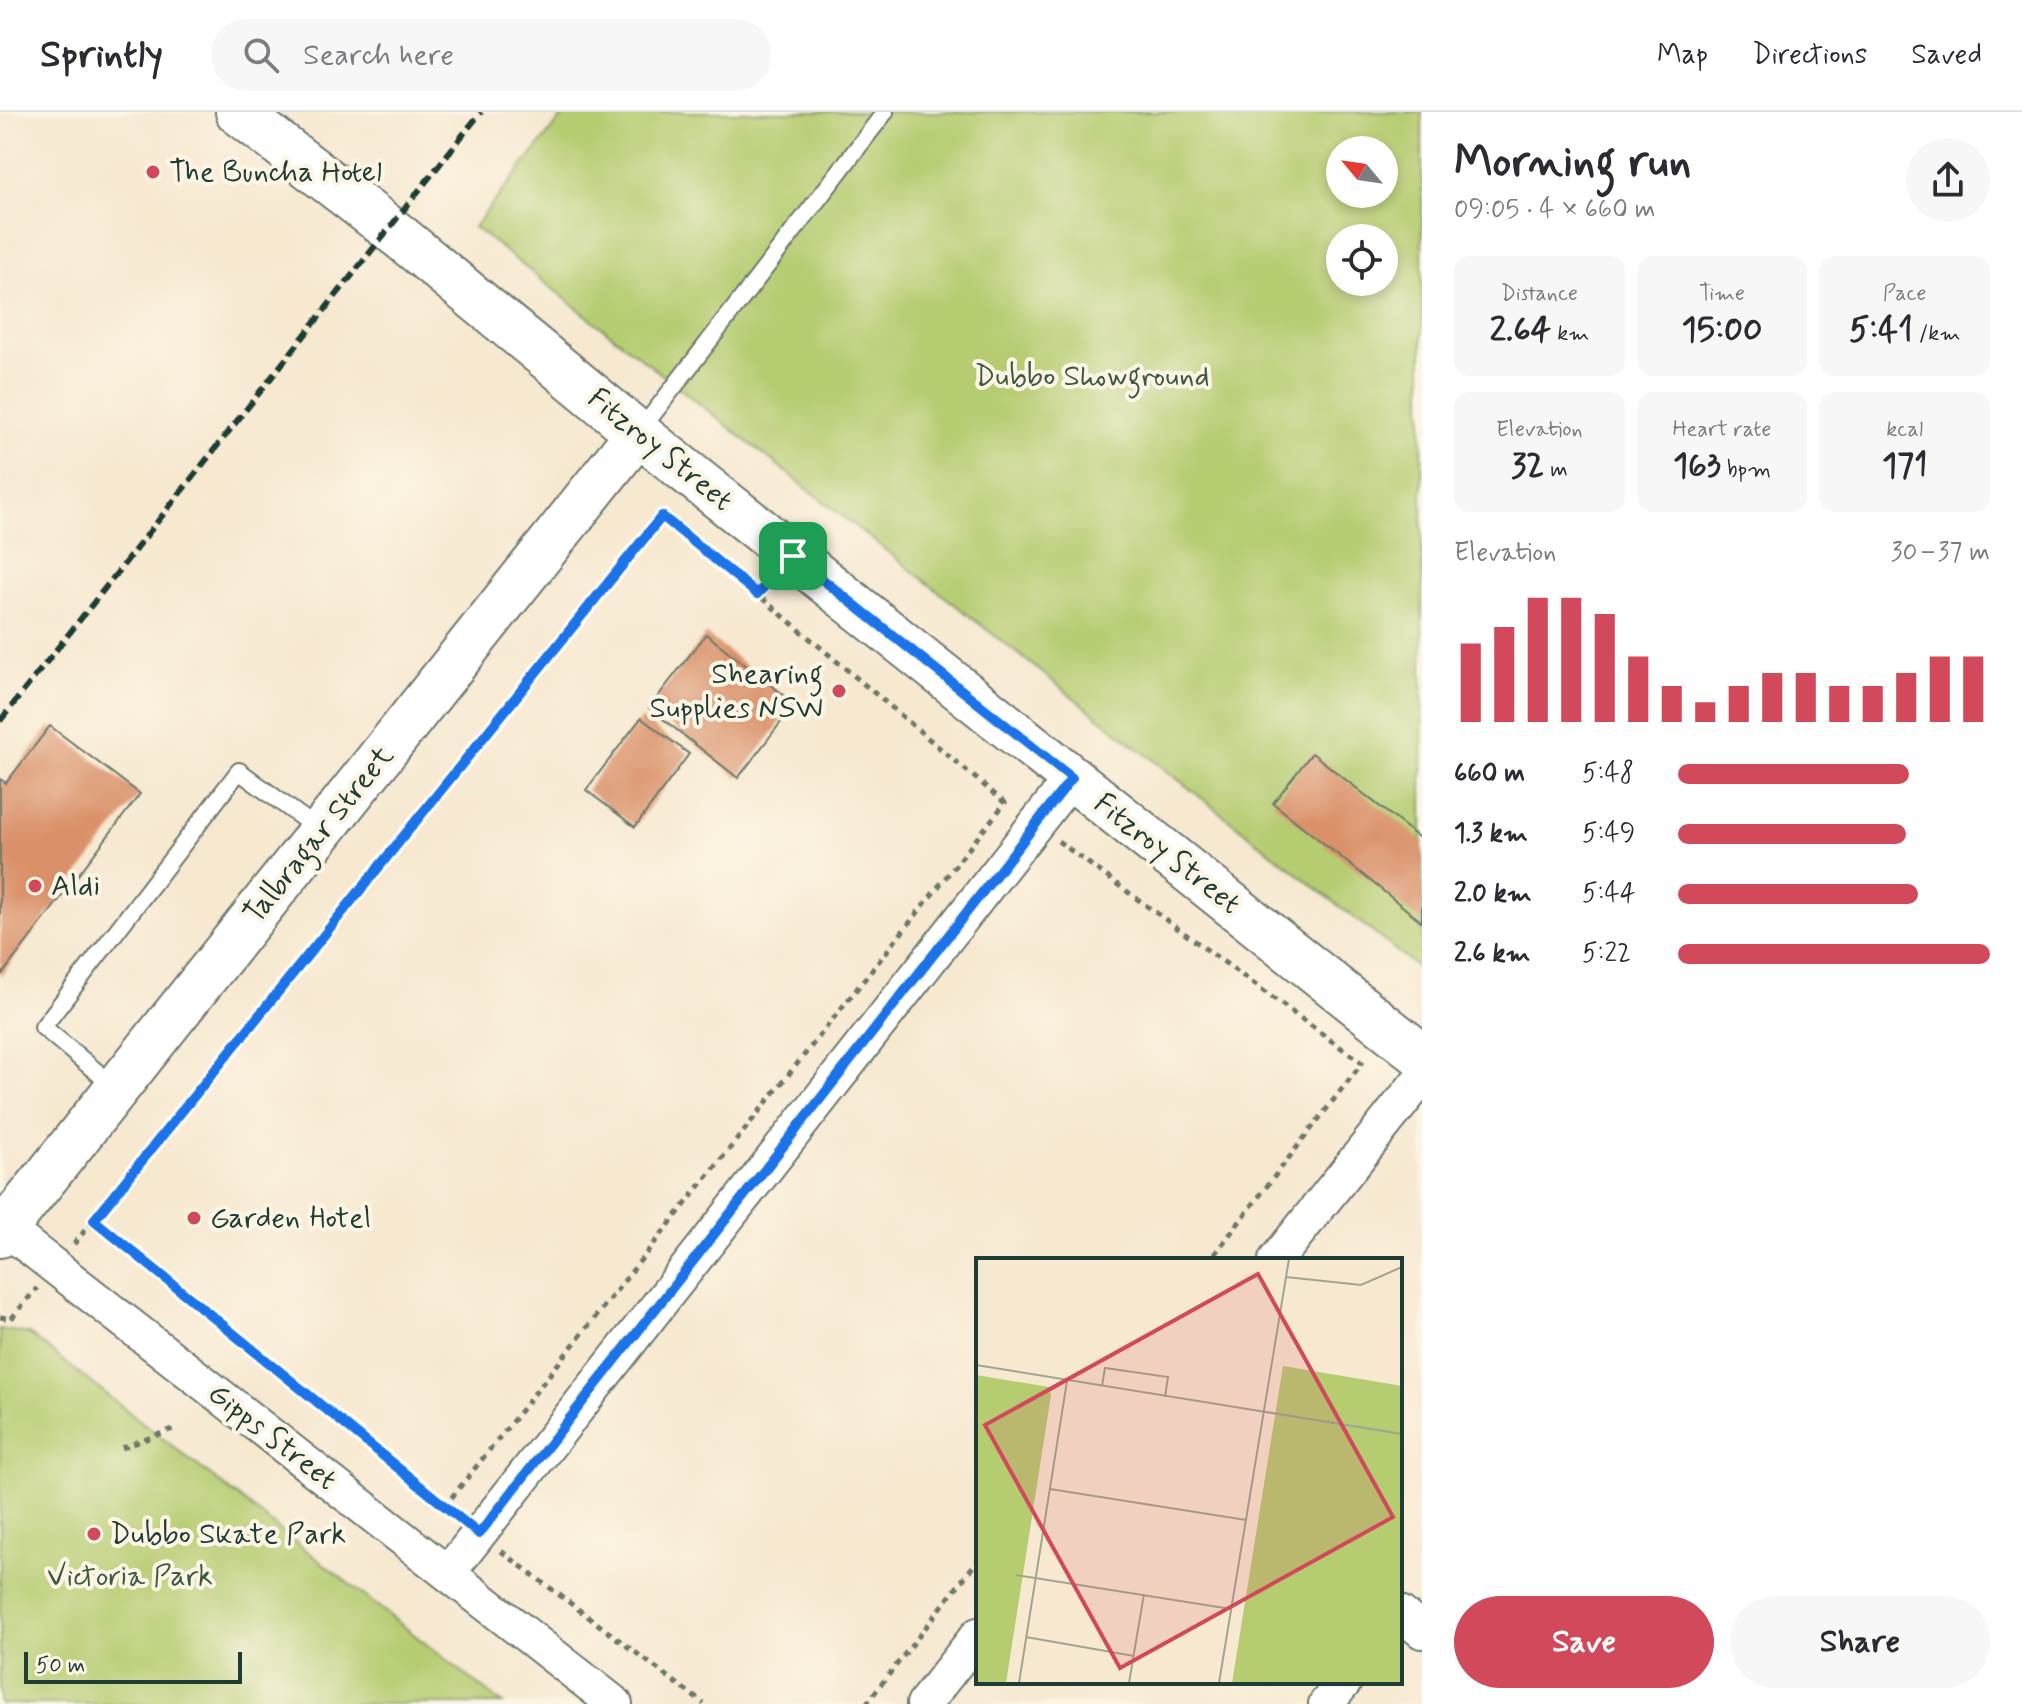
<!DOCTYPE html>
<html lang="en">
<head>
<meta charset="utf-8">
<style>
  body { margin:0; font-family:Mynerve,sans-serif; background:#f7f7f7; color:#2b2b33; height:100vh; display:flex; flex-direction:column; font-size:30px; white-space:nowrap }
  * { box-sizing:border-box; margin:0 }
  p { font-size:26px; color:#7c7c81 }
  .icon { flex:none; width:44px; height:44px; fill:none; stroke:currentColor; stroke-width:2; stroke-linecap:round; stroke-linejoin:round }
  .map { position:relative; flex:1; overflow:hidden }
  .details { display:flex; flex-direction:column; background:#fff; width:600px }
  .details>* { flex:none }
  .needle { width:52px; rotate:299deg }
  .tools { position:absolute; left:1326px; top:24px; display:grid; gap:16px }
  .tools a { display:grid; place-items:center; width:72px; height:72px; border-radius:50%; background:#fff; box-shadow:0 4px 12px #0003; font-size:40px }
  .scale { position:absolute; left:24px; bottom:20px; width:218px; box-sizing:border-box; padding-left:8px; border:4px solid #1f3d34; border-top:0; font-size:22px; line-height:28px; white-space:nowrap; color:#1f3d34; -webkit-text-stroke:6px #fcf5e5; paint-order:stroke }
  .pin { position:absolute; display:grid; place-items:center; width:68px; height:68px; color:#fff; margin:-34px; border-radius:16px; box-shadow:0 4px 12px #0006 }
  .round { display:grid; place-items:center; flex:none; width:84px; height:84px; border-radius:42px; background:#f7f7f7 }
  .head { display:flex; align-items:center; justify-content:space-between; height:136px; padding:0 32px }
  h1 { font-size:44px; font-weight:700; line-height:60px }
  .metrics { display:grid; grid-template-columns:repeat(3,1fr); gap:12px; height:136px; padding:8px 32px }
  .metrics div { display:grid; align-content:center; border-radius:16px; background:#f7f7f7; text-align:center }
  .metrics b { font-size:34px; font-weight:700 }
  .metrics small { font-size:22px; font-weight:400 }
  .metrics p { font-size:22px }
  .chart { height:224px; padding:16px 32px }
  .chart p { display:flex; justify-content:space-between }
  .chart svg { width:100%; height:144px; margin-top:8px; stroke:#d1495b; stroke-width:6 }
  .action { display:flex; gap:16px; margin-top:auto; padding:16px 32px }
  .action a { flex:1; height:92px; border-radius:48px; background:#d1495b; color:#fff; font-size:32px; font-weight:700; line-height:92px; text-align:center }
  .action a+a { background:#f7f7f7; color:#2b2b33 }
  ul { padding:0 32px; list-style:none; font-size:26px }
  li { display:grid; grid-template-columns:128px 96px 1fr; align-items:center; height:60px }
  li i { height:20px; border-radius:10px; background:#d1495b }
  header { display:flex; align-items:center; gap:48px; box-sizing:border-box; height:112px; padding:0 40px; background:#fff; border-bottom:2px solid #e1e1e2 }
  header strong { font-size:38px }
  nav { display:flex; gap:44px; margin-inline-start:auto; font-size:28px }
  .search { width:560px; height:72px; background:#f7f7f7; display:flex; align-items:center; gap:20px; box-sizing:border-box; padding:0 28px; border-radius:44px; color:#7c7c81; font-size:30px }
  main { display:flex; flex:1; min-height:0 }
  .map>svg:first-child { display:block }
  .green { fill:#b5cc71; stroke:#6a8452; stroke-width:2; fill-rule:evenodd }
  .building { fill:#da9169 }
  .lines { fill:none; stroke-linecap:round; stroke-linejoin:round }
  .lane-casing { stroke:#6b796b; stroke-width:20 }
  .street-casing { stroke:#6b796b; stroke-width:38 }
  .secondary-casing { stroke:#6b796b; stroke-width:48 }
  .path { stroke:#6b796b; stroke-width:5; stroke-dasharray:6 6; stroke-linecap:butt }
  .lane { stroke:#fff; stroke-width:16 }
  .street { stroke:#fff; stroke-width:34 }
  .secondary { stroke:#fff; stroke-width:44 }
  .rail { stroke:#1f3d34; stroke-width:6; stroke-dasharray:12 6; stroke-linecap:butt }
  .route-casing { stroke:#fff; stroke-width:16 }
  .route { stroke:#1a73e8; stroke-width:10 }
  .poi-dot { fill:#d1495b; stroke:#fcf5e5; stroke-width:3 }
  .labels { text-anchor:middle; dominant-baseline:central; stroke-width:8; stroke-linejoin:round; paint-order:stroke }
  .poi-label { font-size:30px; fill:#1f3d34; stroke:#fcf5e5; text-anchor:start }
  .park-label { font-size:30px; fill:#3d5a40; stroke:#fcf5e5 }
  .street-label { font-size:30px; fill:#1f3d34; stroke:#fcf5e5 }
  .inset-road { fill:none; stroke:#a1a492; stroke-width:2 }
  .view { fill:#d1495b; fill-opacity:0.15; stroke:#d1495b; stroke-width:4 }
  .inset-edge { fill:none; stroke:#1f3d34; stroke-width:4 }
</style>
</head>
<body>
<header>
<strong>Sprintly</strong>
<div class="search"><svg class="icon" aria-label="search" viewBox="0 0 24 24"><circle cx="10" cy="10" r="6"/><path d="M15 15l6 6"/></svg>Search here</div>
<nav><a>Map</a><a>Directions</a><a>Saved</a></nav>
</header>
<main>
<div class="map">
<svg width="1422" height="1592" viewBox="0 0 1422 1592">
  <rect width="100%" height="100%" fill="#fcf5e5"/>
  <filter id="ink" filterUnits="userSpaceOnUse"><feTurbulence type="fractalNoise" baseFrequency=".0125" numOctaves="2"/><feDisplacementMap in="SourceGraphic" scale="16" xChannelSelector="R" yChannelSelector="G"/><feConvolveMatrix kernelMatrix="1 2 1 2 8 2 1 2 1" color-interpolation-filters="sRGB"/></filter>
  <filter id="wash" filterUnits="userSpaceOnUse"><feTurbulence type="fractalNoise" baseFrequency=".006" numOctaves="4" result="noise"/><feDisplacementMap in="SourceGraphic" scale="32" xChannelSelector="R" yChannelSelector="G"/><feGaussianBlur stdDeviation="1.8" result="paint"/><feColorMatrix in="noise" values="0 0 0 0 0 0 0 0 0 0 0 0 0 0 0 0 0 1.4 0 .05"/><feComposite in="paint" operator="in"/></filter>
  <g filter="url(#wash)">
    <rect width="100%" height="100%" fill="#f7e8d0"/>
    <!-- green -->
    <path class="green" d="M566,0H1422V859L474,115ZM1340,38H1384V82H1340ZM1340,126H1384V170H1340Z
      M0,1217L29,1222L503,1592H0Z"/>
    <g id="blocks">
      <!-- building -->
      <path class="building" d="M706,522L795,592L738,666L649,596Z
        M641,606L689,642L635,715L586,678Z
        M50,614L140,682L0,865V667L6,671Z
        M1312,641L1422,728V810L1273,691Z"/>
    </g>
  </g>
  <g filter="url(#ink)">
    <use href="#blocks" fill-opacity="0" stroke="#6b796b" stroke-width="2"/>
    <g class="lines">
      <!-- lane casing -->
      <g class="lane-casing">
        <path id="lane" d="M640,319L885,0
          M116,976L43,915L239,659L320,719"/>
      </g>
      <!-- street casing -->
      <g class="street-casing">
        <path id="street" d="M5,1116L615,1592
          M1276,1148L1422,965
          M448,1461L1072,666
          M1400,1501L1422,1519
          M924,1592L978,1523
          M1326,1592L1344,1570"/>
      </g>
      <!-- secondary casing -->
      <g class="secondary-casing">
        <path id="secondary" d="M238,0L399,124L638,321L1422,944
          M0,1123L638,321"/>
      </g>
      <!-- path -->
      <path class="path" d="M1058,729L1362,951L1210,1148
        M94,1108L455,1403
        M74,1132L662,404L757,482L768,470
        M0,1205L11,1207L37,1176
        M122,1336L173,1317
        M444,1395L1005,691L757,482
        M501,1439L704,1592
        M866,1592L978,1448"/>
      <!-- lane -->
      <use href="#lane" class="lane"/>
      <!-- street -->
      <use href="#street" class="street"/>
      <!-- secondary -->
      <use href="#secondary" class="secondary"/>
      <!-- rail -->
      <path class="rail" d="M0,609L481,0"/>
    </g>
  </g>
  <g class="lines" filter="url(#ink)">
    <!-- route casing -->
    <g class="route-casing">
      <path id="route" d="M662,404L757,482L793,444L1072,666L479,1422L94,1108Z"/>
    </g>
    <!-- route -->
    <use href="#route" class="route"/>
  </g>
  <!-- markers -->
  <g class="poi-dot">
    <circle cx="153" cy="60" r="8"/>
    <circle cx="839" cy="579" r="8"/>
    <circle cx="35" cy="774" r="8"/>
    <circle cx="194" cy="1106" r="8"/>
    <circle cx="94" cy="1422" r="8"/>
  </g>
  <g class="labels">
    <!-- poi labels -->
    <g class="poi-label">
      <text x="169" y="60">The Buncha Hotel</text>
      <text x="823" y="562" text-anchor="end">Shearing<tspan x="823" dy="34">Supplies NSW</tspan></text>
      <text x="51" y="774">Aldi</text>
      <text x="210" y="1106">Garden Hotel</text>
      <text x="110" y="1422">Dubbo Skate Park</text>
    </g>
    <!-- park labels -->
    <g class="park-label">
      <text x="1092" y="264">Dubbo Showground</text>
      <text x="130" y="1464">Victoria Park</text>
    </g>
    <!-- street labels -->
    <g class="street-label">
      <text transform="translate(660 338) rotate(39)">Fitzroy Street</text>
      <text transform="translate(319 723) rotate(-51)">Talbragar Street</text>
      <text transform="translate(1167 742) rotate(38)">Fitzroy Street</text>
      <text transform="translate(272 1325) rotate(38)">Gipps Street</text>
    </g>
  </g>
  <!-- overview -->
  <g transform="translate(976 1146)">
    <rect width="426" height="426" fill="#f7e8d0"/>
    <path d="M307,108L426,128V425H256ZM0,117L73,129L75,137L30,425H0Z" fill="#b5cc71"/>
    <path class="inset-road" d="M310,19L385,27L426,9M0,107L426,176M126,128L129,110L192,119L189,139M74,231L270,262M40,317L255,351M50,379L158,398M43,425L91,123M153,425L168,336M243,425L313,1"/>
    <path class="view" d="M282,16L417,259L144,410L9,167Z"/>
    <rect width="426" height="426" class="inset-edge"/>
  </g>
</svg>
<div class="tools">
<a><svg class="needle" viewBox="-14 -14 28 28"><path d="M0-13l5 13h-10z" fill="#e53935"/><path d="M0 13l5-13h-10z" fill="#7c7c81"/></svg></a>
<a><svg class="icon" aria-label="locate" viewBox="0 0 24 24"><circle cx="12" cy="12" r="6"/><path d="M12 2v4M12 18v4M2 12h4M18 12h4"/></svg></a>
</div>
<div class="scale">50 m</div>
<div class="pin" style="left:793px;top:444px;background:#1e9e55"><svg class="icon" aria-label="arrive" viewBox="0 0 24 24"><path d="M6 21V4h12l-3 4 3 4H6"/></svg></div>
</div>
<section class="details">
<div class="head"><div><h1>Morning run</h1><p>09:05 · 4 × 660 m</p></div><a class="round"><svg class="icon" aria-label="share" viewBox="0 0 24 24"><path d="M12 15V3M7 8l5-5 5 5M5 13v7h14v-7"/></svg></a></div>
<div class="metrics">
<div><p>Distance</p><b>2.64<small> km</small></b></div>
<div><p>Time</p><b>15:00</b></div>
<div><p>Pace</p><b>5:41<small> /km</small></b></div>
</div>
<div class="metrics">
<div><p>Elevation</p><b>32<small> m</small></b></div>
<div><p>Heart rate</p><b>163<small> bpm</small></b></div>
<div><p>kcal</p><b>171</b></div>
</div>
<div class="chart"><p><span>Elevation</span>30–37 m</p>
<svg viewBox="0 0 160 44" preserveAspectRatio="none"><path d="M5 44V20M15 44V15M25 44V6M35 44V6M45 44V11M55 44V24M65 44V33M75 44V38M85 44V33M95 44V29M105 44V29M115 44V33M125 44V33M135 44V29M145 44V24M155 44V24"/></svg>
</div>
<ul>
<li><b>660 m</b>5:48<i style="width:74%"></i></li>
<li><b>1.3 km</b>5:49<i style="width:73%"></i></li>
<li><b>2.0 km</b>5:44<i style="width:77%"></i></li>
<li><b>2.6 km</b>5:22<i style="width:100%"></i></li>
</ul>
<div class="action"><a>Save</a><a>Share</a></div>
</section>
</main>
</body>
</html>
